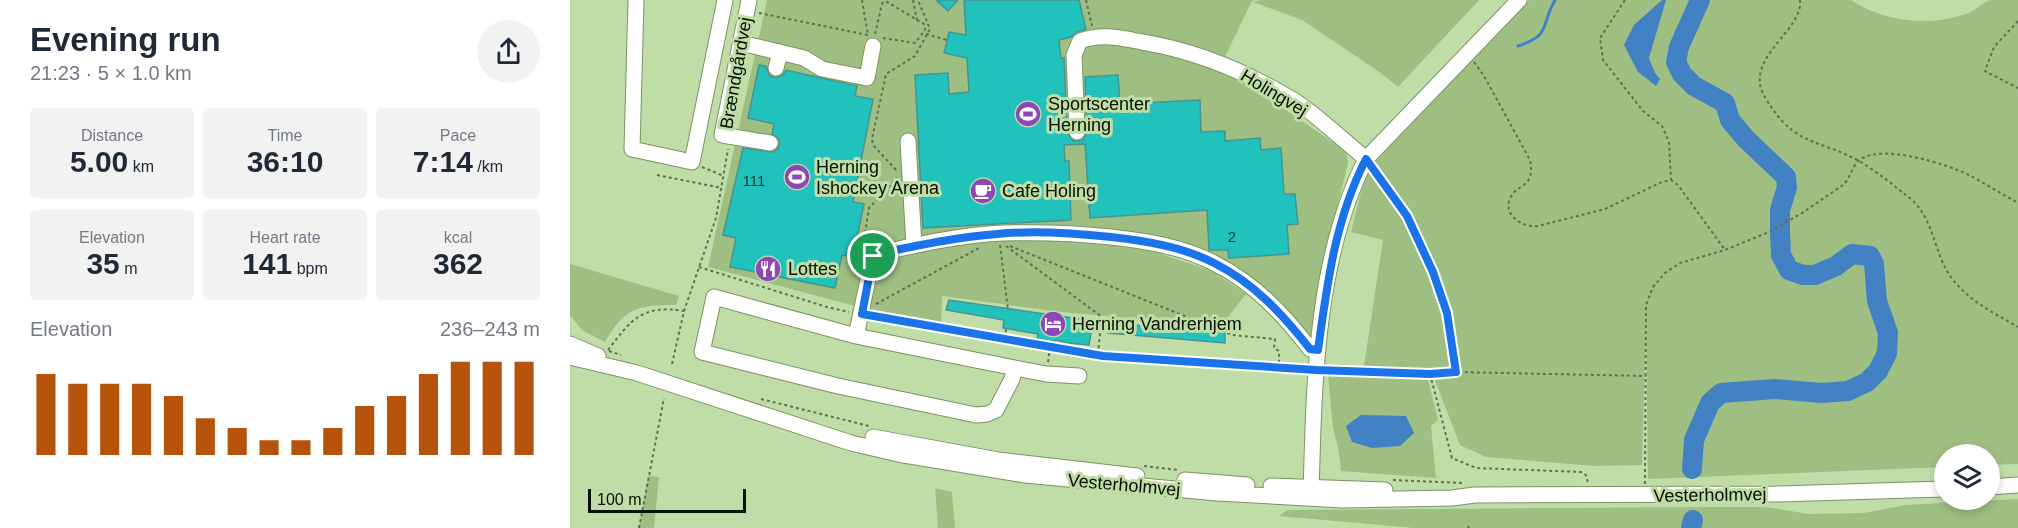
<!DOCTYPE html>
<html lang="en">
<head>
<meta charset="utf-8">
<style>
  body { margin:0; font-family:Arial,sans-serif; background:#f2f2f3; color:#1f2937; height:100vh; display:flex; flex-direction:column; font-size:22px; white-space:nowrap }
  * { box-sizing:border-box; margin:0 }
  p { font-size:20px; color:#747a83 }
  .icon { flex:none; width:33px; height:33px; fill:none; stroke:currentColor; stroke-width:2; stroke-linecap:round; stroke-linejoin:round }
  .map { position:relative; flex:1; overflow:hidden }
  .sheet { display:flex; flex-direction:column; background:#fff; width:570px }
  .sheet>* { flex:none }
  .controls { position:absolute; left:1364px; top:444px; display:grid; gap:12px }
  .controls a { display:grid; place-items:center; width:66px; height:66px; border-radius:50%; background:#fff; box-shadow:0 3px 9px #0003; font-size:30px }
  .scale { position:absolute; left:18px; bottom:15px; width:158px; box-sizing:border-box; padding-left:6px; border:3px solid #071101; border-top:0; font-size:16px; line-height:21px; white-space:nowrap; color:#071101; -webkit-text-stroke:4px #c0dda8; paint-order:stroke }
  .pin { position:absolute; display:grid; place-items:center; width:51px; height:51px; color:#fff; margin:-26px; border:3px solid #fff; border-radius:50%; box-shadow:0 2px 6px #0007 }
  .round { display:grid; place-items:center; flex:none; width:63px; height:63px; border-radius:32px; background:#f2f2f3 }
  .summary { display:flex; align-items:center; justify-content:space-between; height:102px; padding:0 30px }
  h1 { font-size:33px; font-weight:700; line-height:45px }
  .figures { display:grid; grid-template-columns:repeat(3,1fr); gap:9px; height:102px; padding:6px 30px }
  .figures div { display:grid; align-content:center; border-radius:6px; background:#f2f2f3; text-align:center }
  .figures b { font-size:30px; font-weight:700 }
  .figures small { font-size:16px; font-weight:400 }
  .figures p { font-size:16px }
  .chart { height:168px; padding:12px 30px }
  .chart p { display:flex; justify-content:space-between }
  .chart svg { width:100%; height:108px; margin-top:6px; stroke:#b45309; stroke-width:6 }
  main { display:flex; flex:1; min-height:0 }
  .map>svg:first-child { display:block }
  .green { fill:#9ebf81 }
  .water { fill:#4181c4 }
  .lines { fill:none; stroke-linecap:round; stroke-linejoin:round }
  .stream { stroke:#4181c4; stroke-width:3 }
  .river { stroke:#4181c4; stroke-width:20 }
  .building { fill:#21c1bc; stroke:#469490; stroke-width:1.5 }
  .minor-casing { stroke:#799462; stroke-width:17 }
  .path { stroke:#5e7150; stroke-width:2; stroke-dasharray:3 3; stroke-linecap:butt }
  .minor { stroke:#fff; stroke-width:15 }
  .route-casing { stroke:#fff; stroke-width:12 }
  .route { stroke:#1a73e8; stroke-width:8 }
  .labels { text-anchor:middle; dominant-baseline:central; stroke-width:6; stroke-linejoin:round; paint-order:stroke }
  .number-label { font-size:15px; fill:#0e3d30 }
  .street-label { font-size:18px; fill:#071101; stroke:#c0dda8 }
  .poi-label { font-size:18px; fill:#071101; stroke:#c0dda8; text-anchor:start }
</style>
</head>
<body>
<main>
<section class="sheet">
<div class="summary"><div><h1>Evening run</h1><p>21:23 · 5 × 1.0 km</p></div><a class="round"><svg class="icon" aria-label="share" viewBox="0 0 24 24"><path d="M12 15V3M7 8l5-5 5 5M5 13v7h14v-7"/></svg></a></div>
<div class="figures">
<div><p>Distance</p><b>5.00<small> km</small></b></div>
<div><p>Time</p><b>36:10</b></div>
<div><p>Pace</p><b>7:14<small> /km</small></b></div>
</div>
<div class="figures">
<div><p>Elevation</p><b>35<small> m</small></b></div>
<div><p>Heart rate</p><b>141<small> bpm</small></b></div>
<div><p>kcal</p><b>362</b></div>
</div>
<div class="chart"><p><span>Elevation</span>236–243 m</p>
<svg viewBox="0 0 160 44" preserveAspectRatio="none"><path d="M5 44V11M15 44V15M25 44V15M35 44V15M45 44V20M55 44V29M65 44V33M75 44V38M85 44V38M95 44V33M105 44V24M115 44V20M125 44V11M135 44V6M145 44V6M155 44V6"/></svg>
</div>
</section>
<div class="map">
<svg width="1448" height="528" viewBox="0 0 1448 528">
  <rect width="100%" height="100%" fill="#c0dda8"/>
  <!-- green -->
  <path class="green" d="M197,0H684L682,1L649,69L682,87L776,151L778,163L750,280L742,340C715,306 689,281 651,259C624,243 591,236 560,232C469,219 386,229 297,246L285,306L138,267Z
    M690,0H909L828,87L808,71L732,20L683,2Z
    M959,0H1281C1315,22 1357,27 1396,14C1405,11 1412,3 1420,0C1428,0 1440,0 1448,0V464L1419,465V454H1374V467L1078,479L1076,326L1072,465L1025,466L916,457L890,445L861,370L794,366L813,240L781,232L796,172Z
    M433,240L516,241L585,252L642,271L676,294L651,326L490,312L372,296L371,324L297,311L314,260L368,248Z
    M0,264L109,296L106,305C68,305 55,307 35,342L12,330L0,315Z
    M758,375L858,379L868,420L861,426L866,478L771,471L768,447L763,428Z
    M78,476L89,477L84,528H69Z
    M365,488L382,492L385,528H368Z
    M1448,499V528H844L709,516L717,510L1127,507H1196L1239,514L1294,513L1335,505Z"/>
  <!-- water -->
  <path class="water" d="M1092,0H1096L1079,58L1085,73L1090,79L1086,86L1068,72L1054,45L1064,25Z
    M791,415L836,416L844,433L830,446L802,448L782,442L776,426Z"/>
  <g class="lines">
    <!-- stream -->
    <path class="stream" d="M948,46C982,35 970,26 985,0"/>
    <!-- river -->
    <path class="river" d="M1122,469L1124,440L1140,403L1151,393L1205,389L1251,393L1278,391L1297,382L1308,371L1317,353L1318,333L1307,301L1304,264L1300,256L1282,254L1266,266L1245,275H1233L1219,270L1211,255L1210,233V210L1217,187L1216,177L1176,139L1160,120L1155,103L1124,86L1112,74L1106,62L1109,47L1130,0
      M1121,528L1123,520"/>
  </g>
  <!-- building -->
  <path class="building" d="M366,0H388L378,11Z
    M394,0H509L516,29L507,32L501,37L489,40L491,58H494L497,132L503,141L513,140L517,132L515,77L548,75L550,104L630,100L631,132L655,131V141L690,138L691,150L711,148L714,194H725L728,224L717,225L719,254L659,258L658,250H639L637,210L520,218L515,144L494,145L495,161H499L501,220L353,228L345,75L378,73L379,94L399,92L397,58L374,53L379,32L396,35Z
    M189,65L196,66L199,75L204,78L213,75L216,70L287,86L285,96L303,99L283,202L294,204L283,257L272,255L265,288L160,267L166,238L153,235L173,148L203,152L207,150L210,144L209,139L202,134L204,124L178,118Z
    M379,300L523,321L519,345L498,343L485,340L484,343L467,339L468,334L433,328L434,320L376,310Z
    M539,323L655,332V343L538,333Z"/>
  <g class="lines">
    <!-- minor casing -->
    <g class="minor-casing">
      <path id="minor" d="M66,0L62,149L122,162L155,0
        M179,0L152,135L200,143
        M171,43L234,58L252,69L297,78L303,46
        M206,68L210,52
        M507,132L504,55L510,41C531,33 551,38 572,42C627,51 677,72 725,101C748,116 774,141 796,159L949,0
        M338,141L344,246
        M286,336L303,256L311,253C350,244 391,235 432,233C468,232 505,233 541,237C577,241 614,247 646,264C685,284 714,315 740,349L748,350
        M0,344L28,356
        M0,357L67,373L281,443L328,454L455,475L647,493L773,500L882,498L905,495L1205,494L1374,489
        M445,368L442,379L426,410L417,414L406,415L268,386L132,352L144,297L286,336L445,368L476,374L509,376
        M303,437L428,460L567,476
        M615,480L677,485
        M701,486L815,490
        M1419,487L1448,485
        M741,496C744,385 745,260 796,159"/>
    </g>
    <!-- path -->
    <path class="path" d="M292,0L298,35
      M343,0L347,20
      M516,0L522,26
      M1055,0L1030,38L1033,60L1073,111L1092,126L1099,142L1101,180
      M1230,0C1233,28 1186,51 1190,84C1191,92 1197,101 1202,108C1227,146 1254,141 1289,161C1304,170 1320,182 1333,193C1339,197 1346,203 1350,209C1363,227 1366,252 1377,271C1393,298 1422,312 1448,327
      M189,13L298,35
      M1448,21L1424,47L1415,71L1448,88
      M305,34L313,0
      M356,34L377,40
      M313,38L345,43L355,30L354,24L314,0
      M904,62L914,76L960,160C961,167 962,173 959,179C956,186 946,188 942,195C930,213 951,228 968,226L1035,209L1092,182L1101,180L1108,185L1155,250
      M132,167L154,176
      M326,170L303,145L302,139L316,74L345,56L360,29L348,0
      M804,171L837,216L863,272L877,313L886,371
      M87,175L152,188
      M430,245L438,310
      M436,246L532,317L531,321
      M440,246L662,335L705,339L704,348L709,351V367
      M292,251L299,208L327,178
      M129,267L257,307L279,312
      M306,304L409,248
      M302,316L533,356L734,369
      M435,338L436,329
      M38,350C61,320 72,304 114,311
      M39,351L51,355
      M528,354L531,324
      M478,362L480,347
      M102,364L114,311L146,218L158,149
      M757,370L860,374L886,372L1076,376
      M860,374L882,458L906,468L1011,472L1016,475L1018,483
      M191,399L299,426
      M574,466L608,470
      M823,480L892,483
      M1075,484L1076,305L1083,287L1095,273L1110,263L1155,250L1199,232L1232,213L1273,185C1281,178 1282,164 1291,159C1314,144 1376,164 1399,175C1416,184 1432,194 1448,203
      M898,526L899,528
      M69,528L94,398"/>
    <!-- minor -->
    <use href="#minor" class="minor"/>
  </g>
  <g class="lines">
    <!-- route casing -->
    <g class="route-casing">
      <path id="route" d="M796,159L837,216L863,272L877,313L886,372L860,374L746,370L533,356L292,314L303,256L311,253C350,245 388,237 427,234C465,230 504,233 541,237C577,241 614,247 646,264C685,284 713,315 740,349L748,350C757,285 765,219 796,159Z"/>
    </g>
    <!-- route -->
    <use href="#route" class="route"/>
  </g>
  <!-- icons -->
  <defs>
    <g id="stadium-disc" transform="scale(1.35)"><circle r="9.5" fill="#8e45b7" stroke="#c0dda8"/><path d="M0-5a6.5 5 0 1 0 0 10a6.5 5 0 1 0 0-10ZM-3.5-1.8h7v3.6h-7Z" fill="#fff"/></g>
    <g id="cafe-disc" transform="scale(1.35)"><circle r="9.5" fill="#8e45b7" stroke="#c0dda8"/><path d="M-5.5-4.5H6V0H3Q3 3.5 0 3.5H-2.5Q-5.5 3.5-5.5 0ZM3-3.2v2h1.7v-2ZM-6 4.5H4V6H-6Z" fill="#fff"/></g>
    <g id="restaurant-disc" transform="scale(1.35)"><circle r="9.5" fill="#8e45b7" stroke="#c0dda8"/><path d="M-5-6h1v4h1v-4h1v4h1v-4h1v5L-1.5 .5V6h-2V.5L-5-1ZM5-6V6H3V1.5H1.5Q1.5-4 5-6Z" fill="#fff"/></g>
    <g id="hotel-disc" transform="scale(1.35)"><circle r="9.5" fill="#8e45b7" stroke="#c0dda8"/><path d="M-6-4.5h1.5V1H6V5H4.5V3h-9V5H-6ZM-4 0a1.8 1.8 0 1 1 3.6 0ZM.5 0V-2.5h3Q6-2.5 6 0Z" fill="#fff"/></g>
  </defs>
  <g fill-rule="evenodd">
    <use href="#stadium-disc" x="458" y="114"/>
    <use href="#stadium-disc" x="227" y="177"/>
    <use href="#cafe-disc" x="413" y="191"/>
    <use href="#restaurant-disc" x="198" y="269"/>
    <use href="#hotel-disc" x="483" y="324"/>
  </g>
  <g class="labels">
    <!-- number labels -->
    <g class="number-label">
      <text x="184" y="180">111</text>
      <text x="662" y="236">2</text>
    </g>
    <!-- street labels -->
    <g class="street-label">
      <text transform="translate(166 73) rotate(-80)">Brændgårdvej</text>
      <text transform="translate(704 93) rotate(31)">Holingvej</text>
      <text transform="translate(554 485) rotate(5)">Vesterholmvej</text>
      <text transform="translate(1140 495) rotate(-1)">Vesterholmvej</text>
    </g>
    <!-- poi labels -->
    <g class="poi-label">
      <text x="478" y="104">Sportscenter<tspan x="478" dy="21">Herning</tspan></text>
      <text x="246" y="167">Herning<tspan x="246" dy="21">Ishockey Arena</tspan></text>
      <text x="432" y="191">Cafe Holing</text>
      <text x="218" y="269">Lottes</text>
      <text x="502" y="324">Herning Vandrerhjem</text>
    </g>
  </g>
</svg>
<div class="controls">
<a><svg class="icon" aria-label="layers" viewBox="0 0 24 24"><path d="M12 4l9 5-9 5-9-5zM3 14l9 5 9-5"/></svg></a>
</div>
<div class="scale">100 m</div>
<div class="pin" style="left:303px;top:256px;background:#1e9e55"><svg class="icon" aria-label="arrive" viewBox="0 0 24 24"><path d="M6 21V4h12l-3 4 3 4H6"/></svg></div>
</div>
</main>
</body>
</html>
